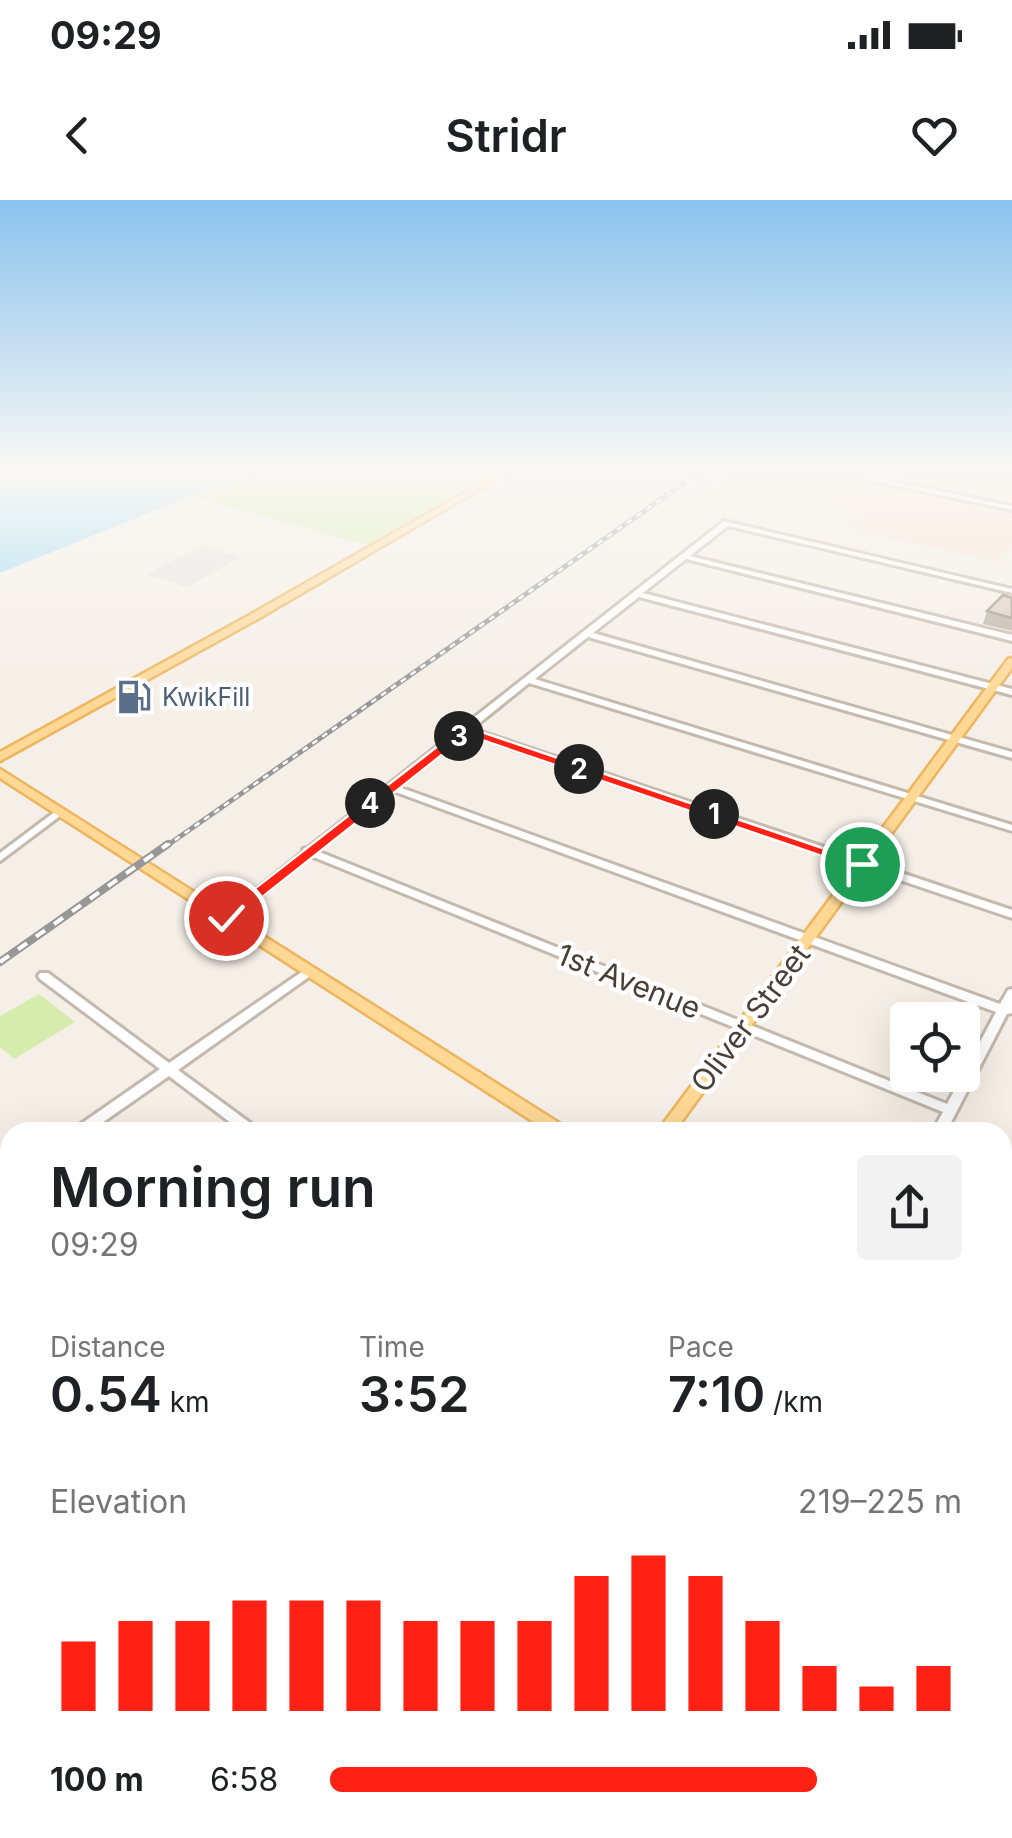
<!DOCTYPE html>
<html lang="en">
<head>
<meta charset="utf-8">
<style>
  body { margin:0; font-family:Inter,sans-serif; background:#f2f2f2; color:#202124; height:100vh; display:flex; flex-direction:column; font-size:38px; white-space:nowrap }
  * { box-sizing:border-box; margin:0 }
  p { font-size:32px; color:#757577 }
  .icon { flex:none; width:55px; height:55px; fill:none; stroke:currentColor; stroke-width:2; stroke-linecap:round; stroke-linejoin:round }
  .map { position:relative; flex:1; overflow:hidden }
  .details { position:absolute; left:0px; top:922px; width:1012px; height:718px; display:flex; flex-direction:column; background:#fff; border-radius:30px 30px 0 0; box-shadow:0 10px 40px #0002 }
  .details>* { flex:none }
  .fabs { position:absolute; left:890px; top:802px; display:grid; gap:20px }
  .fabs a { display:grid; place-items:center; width:90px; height:90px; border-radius:10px; background:#fff; box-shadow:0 10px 40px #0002; font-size:50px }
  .pin { position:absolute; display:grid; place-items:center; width:85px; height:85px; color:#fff; margin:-42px; border:5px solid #fff; border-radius:50%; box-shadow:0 2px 10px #0007 }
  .km { position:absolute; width:50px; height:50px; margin:-25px; border-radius:50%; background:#222; color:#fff; font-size:28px; line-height:50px; text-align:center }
  .round { display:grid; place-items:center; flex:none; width:105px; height:105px; border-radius:10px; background:#f2f2f2 }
  .summary { display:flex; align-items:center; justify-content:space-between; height:170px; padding:0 50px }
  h1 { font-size:55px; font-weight:600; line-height:75px }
  .figures { display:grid; grid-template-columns:repeat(3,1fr); gap:15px; height:170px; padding:10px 50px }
  .figures div { display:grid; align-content:center }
  .figures b { font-size:50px; font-weight:600 }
  .figures small { font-size:28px; font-weight:400 }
  .figures p { font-size:28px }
  .chart { height:280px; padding:20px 50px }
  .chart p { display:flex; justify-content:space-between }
  .chart svg { width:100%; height:180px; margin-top:10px; stroke:#ff2214; stroke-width:6 }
  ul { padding:0 50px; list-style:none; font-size:32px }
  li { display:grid; grid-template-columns:160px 120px 1fr; align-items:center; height:75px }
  li i { height:25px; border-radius:12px; background:#ff2214 }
  .status { display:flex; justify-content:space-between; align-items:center; height:70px; padding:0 50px; background:#fff; direction:ltr }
  .status svg { height:28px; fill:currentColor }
  header { display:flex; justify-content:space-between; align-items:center; height:130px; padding:0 50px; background:#fff; font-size:45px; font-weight:600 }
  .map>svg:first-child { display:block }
  .commercial { fill:#f8e4d1 }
  .green { fill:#d5ecad }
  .parking { fill:#e6e2df }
  .water { fill:#9fdaf6 }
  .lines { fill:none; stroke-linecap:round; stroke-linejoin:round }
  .minor-casing { stroke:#c4b9ac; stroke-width:6 }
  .major-casing { stroke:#edb55d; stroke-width:5 }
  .minor { fill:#fff; fill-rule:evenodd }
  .major { fill:#ffd896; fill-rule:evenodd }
  .rail-far3-casing { stroke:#979797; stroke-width:5 }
  .rail-far2-casing { stroke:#979797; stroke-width:8 }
  .rail-far1-casing { stroke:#979797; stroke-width:9 }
  .rail-casing { stroke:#979797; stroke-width:10 }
  .rail-far3 { stroke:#fff; stroke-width:2.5; stroke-dasharray:6; stroke-linecap:butt }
  .rail-far2 { stroke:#fff; stroke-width:4; stroke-dasharray:11; stroke-linecap:butt }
  .rail-far1 { stroke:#fff; stroke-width:5; stroke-dasharray:14; stroke-linecap:butt }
  .rail { stroke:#fff; stroke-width:6; stroke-dasharray:18; stroke-linecap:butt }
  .wall { fill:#bbb0a3 }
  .building { fill:#dacdbe; stroke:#999085; stroke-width:2.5 }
  .route { fill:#ff2214; stroke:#fff; stroke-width:2.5 }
  .labels { text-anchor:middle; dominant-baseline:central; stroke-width:9; stroke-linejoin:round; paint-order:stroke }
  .far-service-label { font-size:25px; fill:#4e5e75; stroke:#fff; text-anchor:start }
  .street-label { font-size:30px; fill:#493f35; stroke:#fff }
</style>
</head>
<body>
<div class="status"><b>09:29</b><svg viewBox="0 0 49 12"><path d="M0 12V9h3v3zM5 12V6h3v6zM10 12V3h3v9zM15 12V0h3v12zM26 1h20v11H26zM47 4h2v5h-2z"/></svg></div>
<header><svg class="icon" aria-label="back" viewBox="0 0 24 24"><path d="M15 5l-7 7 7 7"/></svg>Stridr<svg class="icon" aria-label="heart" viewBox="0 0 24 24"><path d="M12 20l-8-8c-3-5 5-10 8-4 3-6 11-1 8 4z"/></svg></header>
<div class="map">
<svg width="1012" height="1638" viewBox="0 0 1012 1638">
  <rect width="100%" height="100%" fill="#f5efe7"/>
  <!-- commercial -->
  <path class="commercial" d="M729,274H1012V343L997,362L844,328L857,317L853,315L856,311L781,294L738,291L691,300Z"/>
  <!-- green -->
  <path class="green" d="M267,274H492L367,345L190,296Z
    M39,794L75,822L14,859L0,847V816Z"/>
  <!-- parking -->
  <path class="parking" d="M202,346L241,357L187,387L147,374Z"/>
  <!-- water -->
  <path class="water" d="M0,274H267L208,289L0,373Z"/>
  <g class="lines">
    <!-- minor casing -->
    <g class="minor-casing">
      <path id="minor" d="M871,277L1012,306V310L869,280V278Z
        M724,321L1012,389V393L728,326L690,356L1012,435V441L686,359L643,393L1012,489V495L639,397L593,433L1012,552V558L588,437L535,479L1012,625V631L529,483L472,529L1012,710V718L466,533L399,587L1000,804L1008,790L1012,789V813L1007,814L946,932H932L943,912L311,656L230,721H222L220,718L303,652V649L308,648ZM393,591L996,812L947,904L317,651Z
        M60,608L65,611L64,613L0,661V653Z
        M309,767L315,771L313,774L178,870L257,928L259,932H243L169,876L89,932H73L75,928L160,869L40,779L38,776L40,773H48L169,863Z
        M785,927L790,928L792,932H777L779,928Z
        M0,969L10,975V989L0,982Z
        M1002,1026L1012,1031V1044L1002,1040Z
        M10,1168V1184L0,1189V1173Z
        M0,1355L10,1362V1385L0,1378Z
        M1002,1485L1012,1490V1512L1002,1507Z
        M10,1546V1570L0,1576V1552Z
        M213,1630H237L241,1638H216Z
        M713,1630H739L743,1638H716Z"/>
    </g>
    <!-- major casing -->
    <g class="major-casing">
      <path id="major" d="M497,274H506L256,420L0,561V552L248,416Z
        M1012,458V468L674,932H657L1008,459Z
        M0,569L567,928L569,932H549L0,578Z
        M1002,1214L1012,1219V1239L1002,1235Z"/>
    </g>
    <!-- minor -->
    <use href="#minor" class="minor"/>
    <!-- major -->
    <use href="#major" class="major"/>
    <!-- rail-far3 casing -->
    <g class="rail-far3-casing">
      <path id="rail-far3" d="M165,647L697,274"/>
    </g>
    <!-- rail-far2 casing -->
    <g class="rail-far2-casing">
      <path id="rail-far2" d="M0,762L168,644"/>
    </g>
    <!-- rail-far1 casing -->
    <g class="rail-far1-casing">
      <path id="rail-far1" d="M0,1074L10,1075"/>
    </g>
    <!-- rail casing -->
    <g class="rail-casing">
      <path id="rail" d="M861,1630L870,1638"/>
    </g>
    <!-- rail-far3 -->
    <use href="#rail-far3" class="rail-far3"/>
    <!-- rail-far2 -->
    <use href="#rail-far2" class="rail-far2"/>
    <!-- rail-far1 -->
    <use href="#rail-far1" class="rail-far1"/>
    <!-- rail -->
    <use href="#rail" class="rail"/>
  </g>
  <!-- wall -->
  <path class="wall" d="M1012,398V431L983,424L987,411Z"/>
  <!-- building -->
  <path class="building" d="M1003,395L1012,398V418L987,411Z"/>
  <!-- sky -->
  <linearGradient id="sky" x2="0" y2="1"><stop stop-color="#8bc3ee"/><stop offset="0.54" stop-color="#faf8f4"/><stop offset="1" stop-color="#faf8f4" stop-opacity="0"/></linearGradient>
  <rect width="1012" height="503" fill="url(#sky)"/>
  <!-- route -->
  <path class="route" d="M461,528H470L869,664L857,668L467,535L232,721H221V715Z"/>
  <!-- icons -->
  <defs>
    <g id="fuel-bare" transform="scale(2.7)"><path d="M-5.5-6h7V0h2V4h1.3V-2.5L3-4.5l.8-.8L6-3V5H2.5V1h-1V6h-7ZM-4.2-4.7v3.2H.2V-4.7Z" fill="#5c6f8a" stroke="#fff" stroke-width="2.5" paint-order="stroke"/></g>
  </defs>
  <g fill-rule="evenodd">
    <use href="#fuel-bare" x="134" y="497"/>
  </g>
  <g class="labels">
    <!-- far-service labels -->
    <g class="far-service-label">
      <text x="162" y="497">KwikFill</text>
    </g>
    <!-- street labels -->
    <g class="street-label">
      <text transform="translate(629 781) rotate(22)">1st Avenue</text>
      <text transform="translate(750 818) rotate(-53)">Oliver Street</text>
    </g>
  </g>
</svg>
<div class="fabs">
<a><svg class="icon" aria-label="locate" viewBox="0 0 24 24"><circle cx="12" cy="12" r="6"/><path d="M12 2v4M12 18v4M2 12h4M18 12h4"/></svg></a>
</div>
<div class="pin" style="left:862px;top:664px;background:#1e9e55"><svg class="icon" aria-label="arrive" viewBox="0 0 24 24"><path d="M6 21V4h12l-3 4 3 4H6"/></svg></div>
<div class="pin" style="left:226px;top:718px;background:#d93025"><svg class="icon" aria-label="check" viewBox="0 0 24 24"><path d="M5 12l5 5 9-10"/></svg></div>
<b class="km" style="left:714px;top:614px">1</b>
<b class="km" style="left:579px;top:569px">2</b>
<b class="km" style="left:459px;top:536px">3</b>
<b class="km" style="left:370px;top:603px">4</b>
<section class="details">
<div class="summary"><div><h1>Morning run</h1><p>09:29</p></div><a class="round"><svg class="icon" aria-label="share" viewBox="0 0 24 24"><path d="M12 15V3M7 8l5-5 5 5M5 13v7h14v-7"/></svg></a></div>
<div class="figures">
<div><p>Distance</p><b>0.54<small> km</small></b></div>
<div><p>Time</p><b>3:52</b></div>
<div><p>Pace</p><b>7:10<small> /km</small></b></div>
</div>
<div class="chart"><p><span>Elevation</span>219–225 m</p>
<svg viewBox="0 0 160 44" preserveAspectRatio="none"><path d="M5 44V27M15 44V22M25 44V22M35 44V17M45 44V17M55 44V17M65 44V22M75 44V22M85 44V22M95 44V11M105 44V6M115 44V11M125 44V22M135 44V33M145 44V38M155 44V33"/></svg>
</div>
<ul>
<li><b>100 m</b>6:58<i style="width:77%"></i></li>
</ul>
</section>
</div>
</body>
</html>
